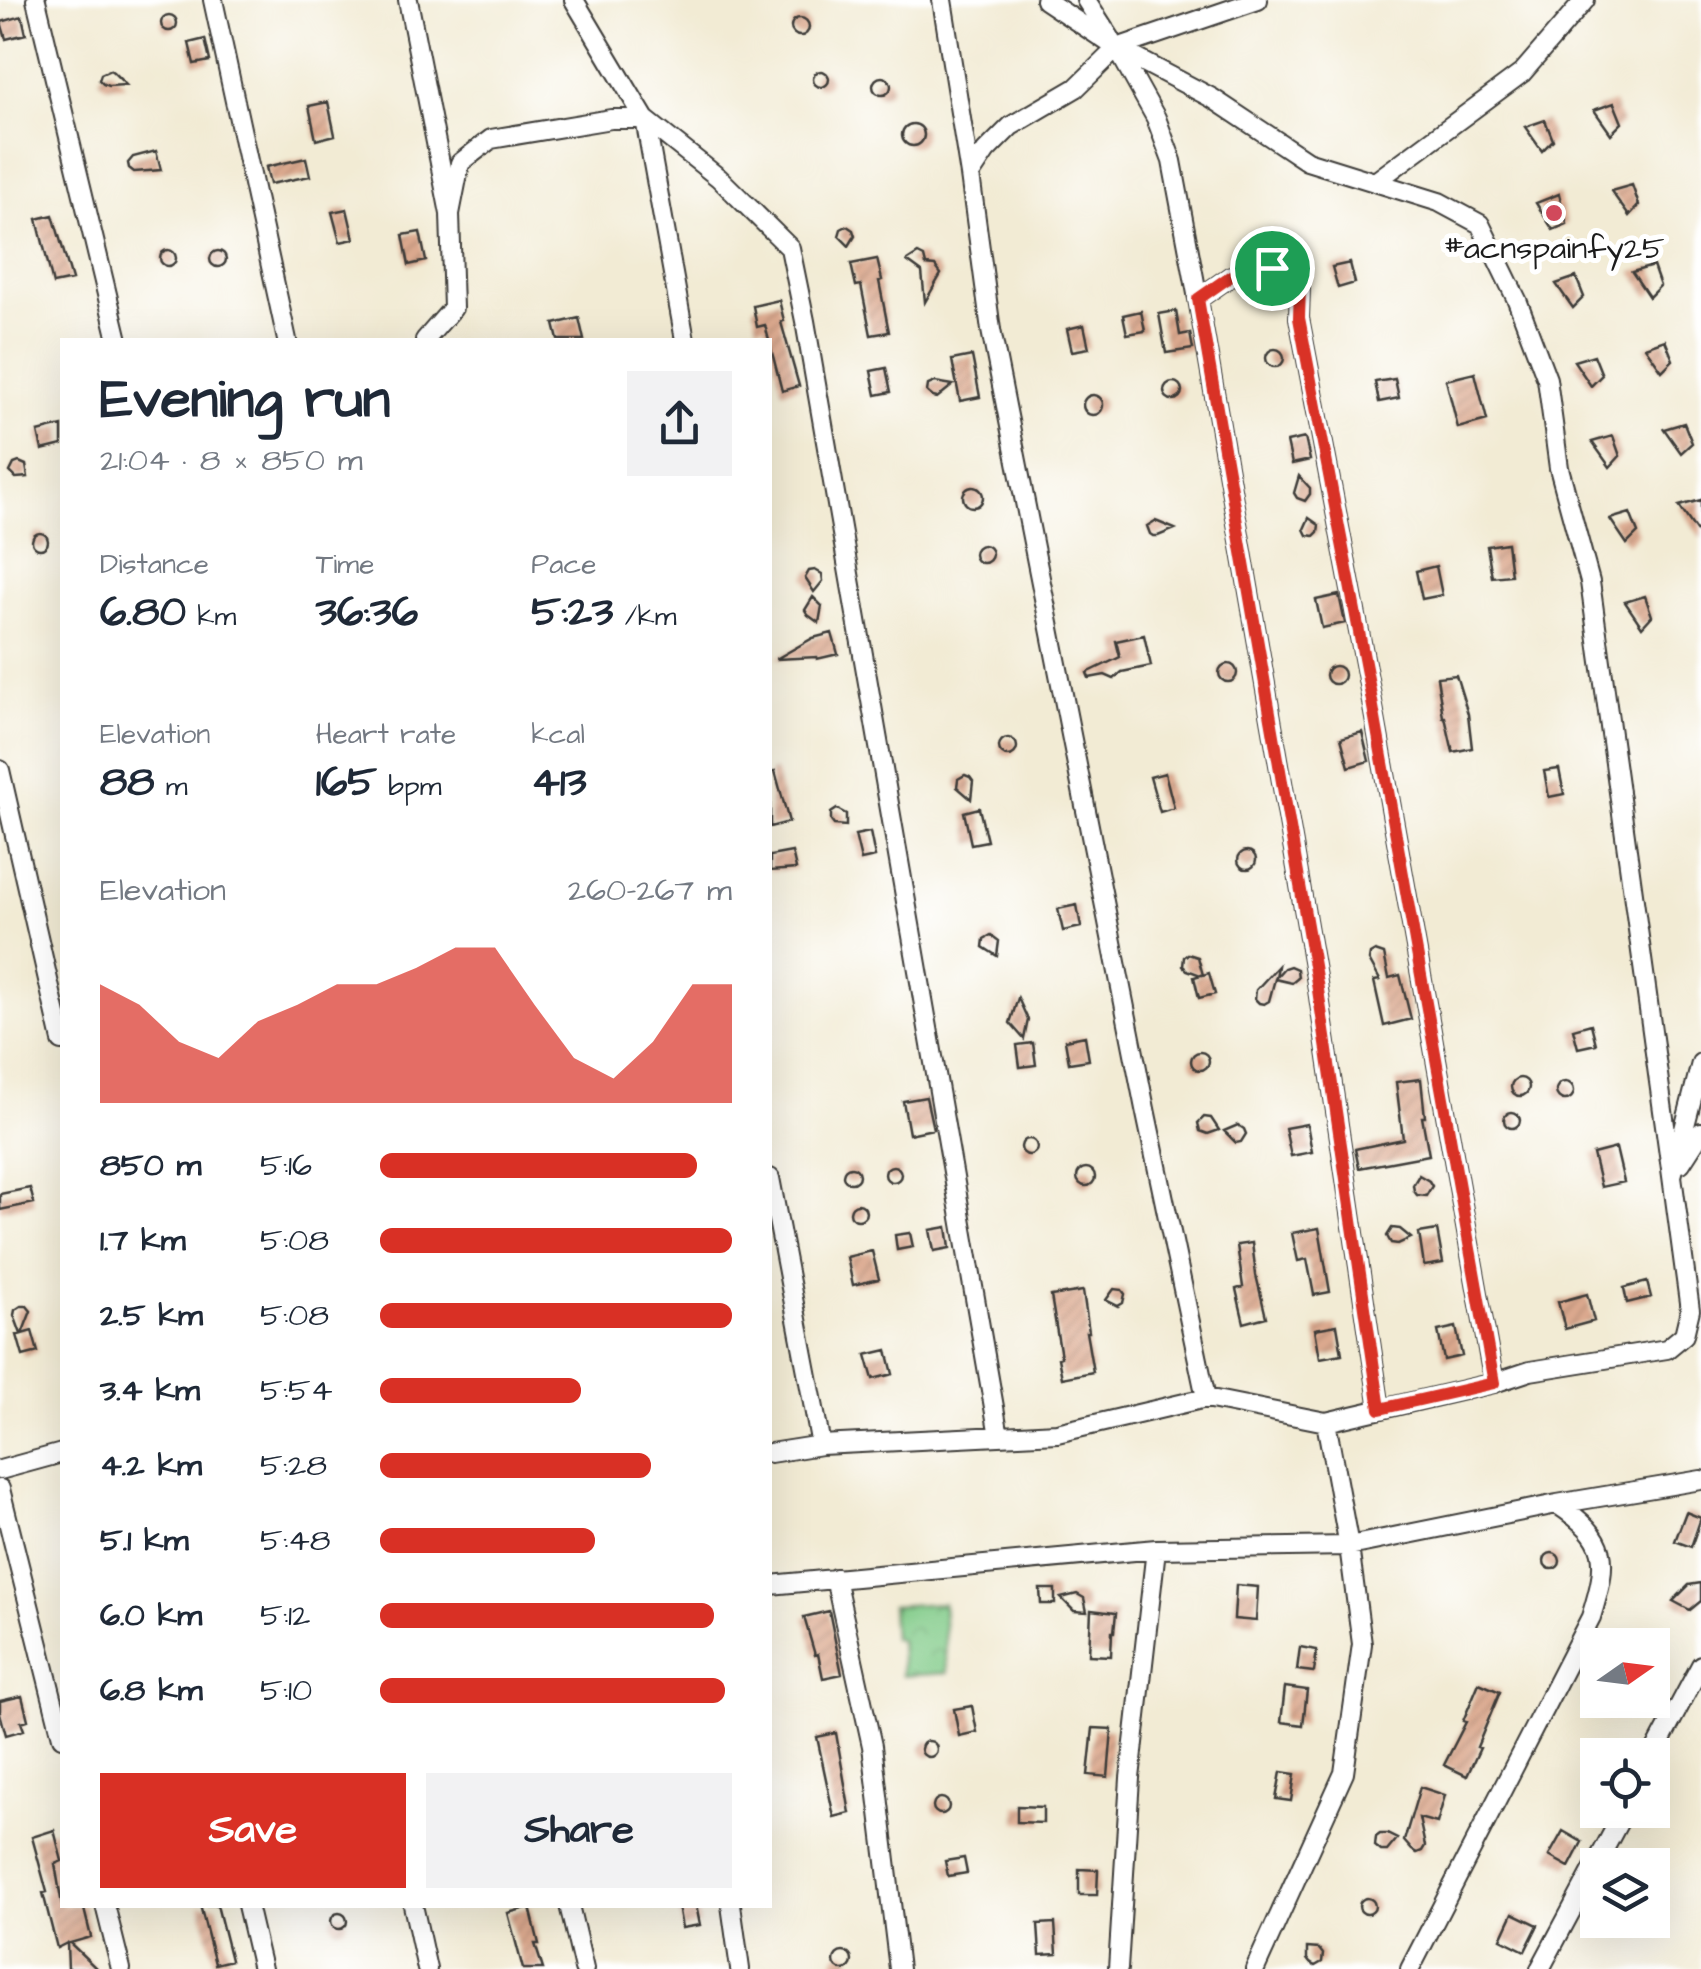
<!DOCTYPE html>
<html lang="en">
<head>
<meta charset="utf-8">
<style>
  body { margin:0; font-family:"Architects Daughter",sans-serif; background:#f2f2f3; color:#1f2937; height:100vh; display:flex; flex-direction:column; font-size:38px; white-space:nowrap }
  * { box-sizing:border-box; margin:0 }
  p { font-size:32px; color:#747a83 }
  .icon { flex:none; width:55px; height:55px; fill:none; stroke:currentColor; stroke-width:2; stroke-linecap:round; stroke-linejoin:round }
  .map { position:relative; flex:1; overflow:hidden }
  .sheet { position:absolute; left:60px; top:338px; width:712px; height:1570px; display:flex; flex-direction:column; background:#fff; border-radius:0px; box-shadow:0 10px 40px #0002 }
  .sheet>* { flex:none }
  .needle { width:65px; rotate:76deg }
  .tools { position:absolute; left:1580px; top:1628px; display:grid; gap:20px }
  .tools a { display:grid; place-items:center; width:90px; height:90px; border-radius:0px; background:#fff; box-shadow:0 10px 40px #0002; font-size:50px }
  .pin { position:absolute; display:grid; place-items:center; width:85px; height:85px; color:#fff; margin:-42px; border:5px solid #fff; border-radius:50%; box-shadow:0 2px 10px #0007 }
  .round { display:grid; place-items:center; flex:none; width:105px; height:105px; border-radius:0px; background:#f2f2f3 }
  .headline { display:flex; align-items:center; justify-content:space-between; height:170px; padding:0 40px }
  h1 { font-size:55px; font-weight:800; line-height:75px }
  .stats { display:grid; grid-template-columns:repeat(3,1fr); gap:15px; height:170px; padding:10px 40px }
  .stats div { display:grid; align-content:center }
  .stats b { font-size:42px; font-weight:800 }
  .stats small { font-size:28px; font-weight:400 }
  .stats p { font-size:28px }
  .chart { height:280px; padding:20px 40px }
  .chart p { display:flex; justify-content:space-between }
  .chart svg { width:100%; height:180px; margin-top:10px; fill:#d93025; opacity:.7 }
  .primary-button { display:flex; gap:20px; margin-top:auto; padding:20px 40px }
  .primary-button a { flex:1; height:115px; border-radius:0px; background:#d93025; color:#fff; font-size:40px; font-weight:800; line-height:115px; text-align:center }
  .primary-button a+a { background:#f2f2f3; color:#1f2937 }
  ul { padding:0 40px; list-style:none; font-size:32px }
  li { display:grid; grid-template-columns:160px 120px 1fr; align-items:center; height:75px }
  li i { height:25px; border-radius:12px; background:#d93025 }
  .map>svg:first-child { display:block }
  .park { fill:url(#park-crowns); stroke:#4e7452; stroke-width:2.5 }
  .building { fill:url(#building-hatch) }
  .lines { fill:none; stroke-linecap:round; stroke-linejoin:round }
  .street-casing { stroke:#3c3b38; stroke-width:22 }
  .street { stroke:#fff; stroke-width:18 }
  .route-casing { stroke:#fff; stroke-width:20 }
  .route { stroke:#d93025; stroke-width:12 }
  .poi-dot { fill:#d1495b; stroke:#fff; stroke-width:4 }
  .labels { text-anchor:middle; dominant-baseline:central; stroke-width:10; stroke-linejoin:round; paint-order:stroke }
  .poi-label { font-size:32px; fill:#1c1c1c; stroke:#fff }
</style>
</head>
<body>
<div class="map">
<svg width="1701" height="1969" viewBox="0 0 1701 1969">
  <defs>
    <pattern id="park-crowns" width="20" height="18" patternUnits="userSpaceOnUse" patternTransform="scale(2.5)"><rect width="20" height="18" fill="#81cb88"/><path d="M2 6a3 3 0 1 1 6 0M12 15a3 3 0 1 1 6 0" fill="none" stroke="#6fae75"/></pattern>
    <pattern id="building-hatch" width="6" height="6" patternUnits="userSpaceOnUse" patternTransform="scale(2.5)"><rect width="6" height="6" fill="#dba98e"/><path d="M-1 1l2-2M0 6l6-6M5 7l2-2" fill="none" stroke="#bb917a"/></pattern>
  </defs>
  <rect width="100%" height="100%" fill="#fff"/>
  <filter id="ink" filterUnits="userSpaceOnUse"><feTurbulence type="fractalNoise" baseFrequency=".01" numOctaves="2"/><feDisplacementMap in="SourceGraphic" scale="20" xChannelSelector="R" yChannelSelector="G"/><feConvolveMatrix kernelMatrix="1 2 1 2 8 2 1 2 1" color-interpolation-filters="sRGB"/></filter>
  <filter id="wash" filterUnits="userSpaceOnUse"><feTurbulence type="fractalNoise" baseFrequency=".0048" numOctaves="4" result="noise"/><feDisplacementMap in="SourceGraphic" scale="40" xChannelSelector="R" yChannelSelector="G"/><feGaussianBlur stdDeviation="2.25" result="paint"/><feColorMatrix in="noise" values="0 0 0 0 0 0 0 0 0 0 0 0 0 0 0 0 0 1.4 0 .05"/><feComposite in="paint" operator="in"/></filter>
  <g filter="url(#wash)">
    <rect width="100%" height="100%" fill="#f2ebd4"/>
    <!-- park -->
    <path class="park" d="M943,1603L947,1673L902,1676L900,1640L893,1639L891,1606Z"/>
    <g id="blocks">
      <!-- building -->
      <path class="building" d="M161 23a8 8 0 1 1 16 0a8 8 0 1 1-16 0Z
        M22,16L26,34L6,39L1,22Z
        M791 27a9 9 0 1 1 18 0a9 9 0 1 1-18 0Z
        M205,39L210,61L194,64L189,43Z
        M110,70L113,72L126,85L108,86L103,84L99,80L101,74Z
        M813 79a8 8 0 1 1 16 0a8 8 0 1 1-16 0Z
        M873 86a9 9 0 1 1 18 0a9 9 0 1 1-18 0Z
        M328,102L335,135L316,140L309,106Z
        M1614,103L1622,123L1611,134L1594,110Z
        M1545,120L1553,140L1542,151L1525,127Z
        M902 135a11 11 0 1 1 22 0a11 11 0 1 1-22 0Z
        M156,151L161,170L134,172L129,168L128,163L133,157Z
        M306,158L310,176L270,184L266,167Z
        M1632,185L1639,205L1629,216L1611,191Z
        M1559,194L1567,224L1553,230L1536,203Z
        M347,209L354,239L340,242L332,212Z
        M53,215L72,280L53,284L37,219Z
        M847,226L853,230L855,236L849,246L839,236L841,229Z
        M420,232L426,261L409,265L403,235Z
        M160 258a8 8 0 1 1 16 0a8 8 0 1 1-16 0Z
        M210 259a8 8 0 1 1 16 0a8 8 0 1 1-16 0Z
        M918,254L924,257L926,265L935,266L941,274L925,302L922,272L907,261Z
        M877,259L882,280L879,281L889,332L871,335L861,285L856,286L851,264Z
        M1350,263L1355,283L1338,288L1332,267Z
        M1653,266L1660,286L1649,297L1632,272Z
        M1576,277L1584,297L1573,308L1556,284Z
        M779,300L784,321L781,322L799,386L782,391L765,325L757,327L753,306Z
        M1141,311L1145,331L1127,334L1123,315Z
        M1176,311L1180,335L1190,333L1193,349L1166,353L1159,314Z
        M579,318L584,340H558L554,324Z
        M1084,325L1089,348L1072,351L1067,329Z
        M1665,340L1673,360L1662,371L1645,347Z
        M1266 358a9 9 0 1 1 18 0a9 9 0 1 1-18 0Z
        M1594,355L1602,375L1591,386L1574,361Z
        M972,356L980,397L960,401L952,360Z
        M886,368L891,392L876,395L871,371Z
        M1475,373L1487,420L1458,428L1446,380Z
        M1395,379L1399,398L1379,402L1375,382Z
        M935,382L953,385L937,398L933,397L927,392L928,385Z
        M1164 391a9 9 0 1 1 18 0a9 9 0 1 1-18 0Z
        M1083 405a10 10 0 1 1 20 0a10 10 0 1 1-20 0Z
        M1684,423L1692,443L1681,453L1664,429Z
        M62,426V445L42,450L38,432Z
        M1613,436L1620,456L1610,467L1592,442Z
        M1305,438L1310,460L1292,464L1287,442Z
        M19,462L26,465L28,477L16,478L10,472L14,464Z
        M1299,476L1310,488V494L1305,501L1297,498L1294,493Z
        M963 497a10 10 0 1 1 20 0a10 10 0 1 1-20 0Z
        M1701,500V538L1679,506Z
        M1630,513L1638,533L1627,544L1610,519Z
        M1309,518L1319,525L1318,532L1314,536L1307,535L1304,529Z
        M1155,521L1158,522L1175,529L1158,536H1153L1150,534L1147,526Z
        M32 541a8 8 0 1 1 16 0a8 8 0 1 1-16 0Z
        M1507,543L1511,575L1492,577L1487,546Z
        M974 554a9 9 0 1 1 18 0a9 9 0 1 1-18 0Z
        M1436,566L1442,595L1422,599L1416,571Z
        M815,570L822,574L823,581L814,592L805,578L809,571Z
        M1339,595L1345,623L1322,628L1316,600Z
        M1645,596L1652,616L1642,627L1625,602Z
        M813,597L822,606L819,623L808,615L805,610Z
        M832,633L838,654L817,659V657L776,659L813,638Z
        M1144,635L1151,666L1122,672L1114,679L1105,675L1089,678L1087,673L1120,657L1116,641Z
        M1219 673a9 9 0 1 1 18 0a9 9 0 1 1-18 0Z
        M1326 675a9 9 0 1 1 18 0a9 9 0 1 1-18 0Z
        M1456,675L1468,714L1472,748L1453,752L1445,717H1443L1437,677Z
        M1362,732L1369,761L1349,767L1341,738Z
        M999 747a9 9 0 1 1 18 0a9 9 0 1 1-18 0Z
        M1559,769L1564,794L1549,797L1544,771Z
        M775,771L789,822L770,827V772Z
        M1165,773L1174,808L1160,812L1150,777Z
        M965,775L970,777L973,781L971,799L957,787L958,779Z
        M979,808L987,841L971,844L964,812Z
        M837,809L846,814V826L834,825L831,821V813Z
        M870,832L875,857L861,860L855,835Z
        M1238 860a9 9 0 1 1 18 0a9 9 0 1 1-18 0Z
        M792,852L796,869L770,871V856Z
        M1077,905L1081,927L1063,931L1058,909Z
        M991,935L999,941L997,956L983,947L984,939Z
        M1375,951L1384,954L1389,978L1400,975L1411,1019L1384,1026L1374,981L1380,980L1369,960L1370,954Z
        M1188,954L1198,957L1203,975L1209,973L1215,994L1199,998L1194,977L1201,975L1187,970L1183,966L1184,957Z
        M1278,966L1276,977L1284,968L1290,966L1297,969L1298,978L1292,983L1275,979L1269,1001L1264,1004L1259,1003L1255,999L1256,990Z
        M1018,998L1028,1020L1024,1039L1010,1023Z
        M1591,1024L1596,1044L1578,1048L1573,1029Z
        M1085,1036L1089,1060L1069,1063L1065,1040Z
        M1033,1043L1036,1065L1020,1067L1017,1045Z
        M1191 1061a9 9 0 1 1 18 0a9 9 0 1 1-18 0Z
        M1511 1087a9 9 0 1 1 18 0a9 9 0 1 1-18 0Z
        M1421,1079L1425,1117H1422L1429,1155L1359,1168L1355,1149L1403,1139L1396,1082Z
        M1556 1091a9 9 0 1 1 18 0a9 9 0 1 1-18 0Z
        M926,1097L933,1129L909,1134L903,1101Z
        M1504 1120a8 8 0 1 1 16 0a8 8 0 1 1-16 0Z
        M1204,1117L1211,1118L1219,1130L1208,1134L1200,1131L1198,1123Z
        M1307,1124L1312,1152L1291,1156L1285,1128Z
        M1238,1125L1244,1129L1246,1134L1241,1142L1236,1143L1224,1131Z
        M1021 1147a8 8 0 1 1 16 0a8 8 0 1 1-16 0Z
        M1616,1148L1624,1182L1601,1187L1593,1154Z
        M885 1174a8 8 0 1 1 16 0a8 8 0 1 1-16 0Z
        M843 1175a8 8 0 1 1 16 0a8 8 0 1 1-16 0Z
        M1077 1177a9 9 0 1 1 18 0a9 9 0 1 1-18 0Z
        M1419,1175L1429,1181L1432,1186L1426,1196L1417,1195L1414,1191L1413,1185Z
        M30,1188L34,1203L0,1210V1194Z
        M850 1212a8 8 0 1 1 16 0a8 8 0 1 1-16 0Z
        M947,1227L950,1248L934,1251L930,1230Z
        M1319,1228L1330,1292L1314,1295L1307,1259L1298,1261L1292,1233Z
        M1392,1228L1400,1229L1411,1238L1398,1244L1391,1243L1387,1236Z
        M1437,1230L1443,1263L1424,1266L1419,1233Z
        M910,1233L913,1247L897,1250L895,1235Z
        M1252,1243L1256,1275L1266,1317L1244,1323L1236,1289L1243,1287L1237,1245Z
        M872,1251L879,1279L853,1285L847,1257Z
        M1647,1282L1651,1297L1627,1303L1624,1288Z
        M1114,1289L1122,1290L1125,1294L1123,1303L1118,1306L1106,1300Z
        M1083,1291L1089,1332H1086L1093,1372L1062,1378L1058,1358L1061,1357L1051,1296Z
        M1587,1294L1594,1321L1565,1329L1558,1302Z
        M21,1306H27L31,1311L22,1334L32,1331L38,1352L23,1356L17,1335L21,1334L14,1315L15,1310Z
        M1337,1325L1342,1354L1320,1358L1315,1329Z
        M1456,1327L1462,1356L1444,1360L1438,1331Z
        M887,1350L893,1374L873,1379L866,1355Z
        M1686,1512L1701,1518L1691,1547L1675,1541Z
        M1544 1561a8 8 0 1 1 16 0a8 8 0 1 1-16 0Z
        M1701,1583V1601L1690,1610L1673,1601L1689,1585Z
        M1236,1585L1258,1587L1256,1621L1234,1619Z
        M1040,1589H1055V1604H1041Z
        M1077,1594L1084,1598L1087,1612L1074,1611L1061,1598Z
        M1091,1610L1116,1613L1114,1632H1112L1111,1656L1089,1655Z
        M829,1611L842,1674L823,1678L818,1654L815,1655L804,1617Z
        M1300,1647L1317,1650L1314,1672L1297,1670Z
        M1479,1683L1500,1692L1477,1747L1480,1748L1467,1776L1444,1765L1466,1722L1463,1721Z
        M1285,1687L1307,1690L1303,1725L1281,1722Z
        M22,1696L28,1720L21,1722L24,1730L6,1735L0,1713V1701Z
        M972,1706L977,1732L959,1736L954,1709Z
        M1093,1728L1112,1729L1108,1777L1088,1775Z
        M836,1733L850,1813L834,1817L817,1737Z
        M921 1749a8 8 0 1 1 16 0a8 8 0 1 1-16 0Z
        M1281,1772L1295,1774L1291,1801L1276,1799Z
        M1420,1787L1445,1795L1437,1823L1419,1818L1425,1846L1422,1851L1417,1853L1412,1850L1404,1841Z
        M933 1806a8 8 0 1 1 16 0a8 8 0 1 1-16 0Z
        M1017,1806L1043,1807V1823L1017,1822Z
        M54,1830L62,1861L55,1864L62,1905H83L91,1937L70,1943L97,1969H68L67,1943L57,1948L43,1893L47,1892L32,1837Z
        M1563,1831L1582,1842L1569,1867L1549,1856Z
        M1380,1834H1387L1397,1839L1387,1851H1381L1375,1846L1376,1837Z
        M964,1858L967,1873L948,1876L945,1861Z
        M1079,1869L1098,1870L1097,1895H1079Z
        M1359 1906a8 8 0 1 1 16 0a8 8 0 1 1-16 0Z
        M200,1905H217L231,1960L215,1964Z
        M678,1905H696L700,1925L682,1928Z
        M530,1907L539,1944H535L543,1969H523L508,1913Z
        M331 1921a8 8 0 1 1 16 0a8 8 0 1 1-16 0Z
        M1513,1913L1538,1925L1525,1951L1501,1939Z
        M1055,1923L1057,1954L1040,1955L1038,1924Z
        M1307,1948L1319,1949L1323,1954L1322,1962L1315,1966L1310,1963L1307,1959Z
        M834 1961a9 9 0 1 1 18 0a9 9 0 1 1-18 0Z"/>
    </g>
  </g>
  <g filter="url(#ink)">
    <use href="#blocks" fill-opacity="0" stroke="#3c3b38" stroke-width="2.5"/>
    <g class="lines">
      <!-- street casing -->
      <g class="street-casing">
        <path id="street" d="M36,0L118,340
          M213,0L287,340
          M408,0L450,214L453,308L425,340
          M574,0L645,119L685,340
          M942,0L970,175
          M1045,0L1117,48L1212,98L1307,161L1439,202L1480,224L1517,300L1547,379L1559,468L1590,582L1672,1176
          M1086,0L1111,39
          M1117,48L1258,0
          M1375,182L1522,73L1585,0
          M450,214L460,163L491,139L611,119H645L719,178L790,248L805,321L999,1436
          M1198,299L1231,276L1272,269L1300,287L1299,318L1368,679L1494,1383
          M0,770L62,1041
          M1681,1163L1701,1132
          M770,1178L821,1445
          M1206,1398L1145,1109L991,330L970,175L986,151L1011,126L1076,88L1117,48L1156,118L1172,161L1198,299L1317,983L1380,1409
          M770,1453L821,1445L1057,1433L1206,1398L1326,1422L1494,1383L1530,1371L1667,1349L1684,1335L1690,1310L1672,1176L1701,1063
          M0,1470L62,1453
          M0,1489L62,1737
          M835,1578L872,1746L899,1969
          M770,1585L1156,1549L1349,1546L1557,1504L1701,1480
          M1652,1757L1701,1665
          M105,1905L121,1969
          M247,1905L262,1969
          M413,1905L427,1969
          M569,1905L584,1969
          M731,1905L740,1969
          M1118,1969L1130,1778L1156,1549
          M1255,1969L1344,1773L1362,1644L1349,1546L1326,1422
          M1410,1969L1591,1617C1609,1559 1610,1539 1557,1504
          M1540,1969L1625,1810"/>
      </g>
      <!-- street -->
      <use href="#street" class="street"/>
    </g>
  </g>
  <g class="lines" filter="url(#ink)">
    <!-- route casing -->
    <g class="route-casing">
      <path id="route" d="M1272,268L1300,287L1299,318L1368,679L1494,1383L1380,1409L1317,983L1198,299L1231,276Z"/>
    </g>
    <!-- route -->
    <use href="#route" class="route"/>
  </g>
  <!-- markers -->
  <circle class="poi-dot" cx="1554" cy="213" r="10"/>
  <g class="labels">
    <!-- poi labels -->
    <g class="poi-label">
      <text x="1554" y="248">#acnspainfy25</text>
    </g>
  </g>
</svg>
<div class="tools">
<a><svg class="needle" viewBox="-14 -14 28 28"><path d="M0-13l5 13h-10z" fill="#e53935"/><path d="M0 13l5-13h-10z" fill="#747a83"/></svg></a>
<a><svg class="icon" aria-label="locate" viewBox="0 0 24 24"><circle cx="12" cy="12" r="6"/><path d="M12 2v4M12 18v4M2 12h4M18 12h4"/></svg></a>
<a><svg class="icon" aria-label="layers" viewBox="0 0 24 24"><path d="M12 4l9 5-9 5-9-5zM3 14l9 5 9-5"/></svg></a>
</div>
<div class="pin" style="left:1272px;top:268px;background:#1e9e55"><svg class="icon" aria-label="arrive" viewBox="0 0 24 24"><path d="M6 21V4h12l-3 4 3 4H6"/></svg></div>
<section class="sheet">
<div class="headline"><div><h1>Evening run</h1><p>21:04 · 8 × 850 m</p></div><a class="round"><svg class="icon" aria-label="share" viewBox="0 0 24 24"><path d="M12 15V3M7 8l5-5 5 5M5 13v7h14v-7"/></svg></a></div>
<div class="stats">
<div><p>Distance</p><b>6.80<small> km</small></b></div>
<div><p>Time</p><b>36:36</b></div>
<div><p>Pace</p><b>5:23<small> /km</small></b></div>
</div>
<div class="stats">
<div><p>Elevation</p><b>88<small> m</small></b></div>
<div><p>Heart rate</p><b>165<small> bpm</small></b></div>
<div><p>kcal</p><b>413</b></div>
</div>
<div class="chart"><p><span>Elevation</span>260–267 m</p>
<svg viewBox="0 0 160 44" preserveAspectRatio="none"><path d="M0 44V15L10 20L20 29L30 33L40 24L50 20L60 15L70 15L80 11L90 6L100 6L110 20L120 33L130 38L140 29L150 15L160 15V44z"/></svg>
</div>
<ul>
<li><b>850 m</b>5:16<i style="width:90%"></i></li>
<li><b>1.7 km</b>5:08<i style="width:100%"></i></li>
<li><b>2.5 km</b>5:08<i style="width:100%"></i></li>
<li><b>3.4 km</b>5:54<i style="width:57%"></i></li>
<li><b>4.2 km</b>5:28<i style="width:77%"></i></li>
<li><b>5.1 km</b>5:48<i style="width:61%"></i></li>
<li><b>6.0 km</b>5:12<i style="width:95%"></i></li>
<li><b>6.8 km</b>5:10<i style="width:98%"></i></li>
</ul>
<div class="primary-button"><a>Save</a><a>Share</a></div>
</section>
</div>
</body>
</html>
